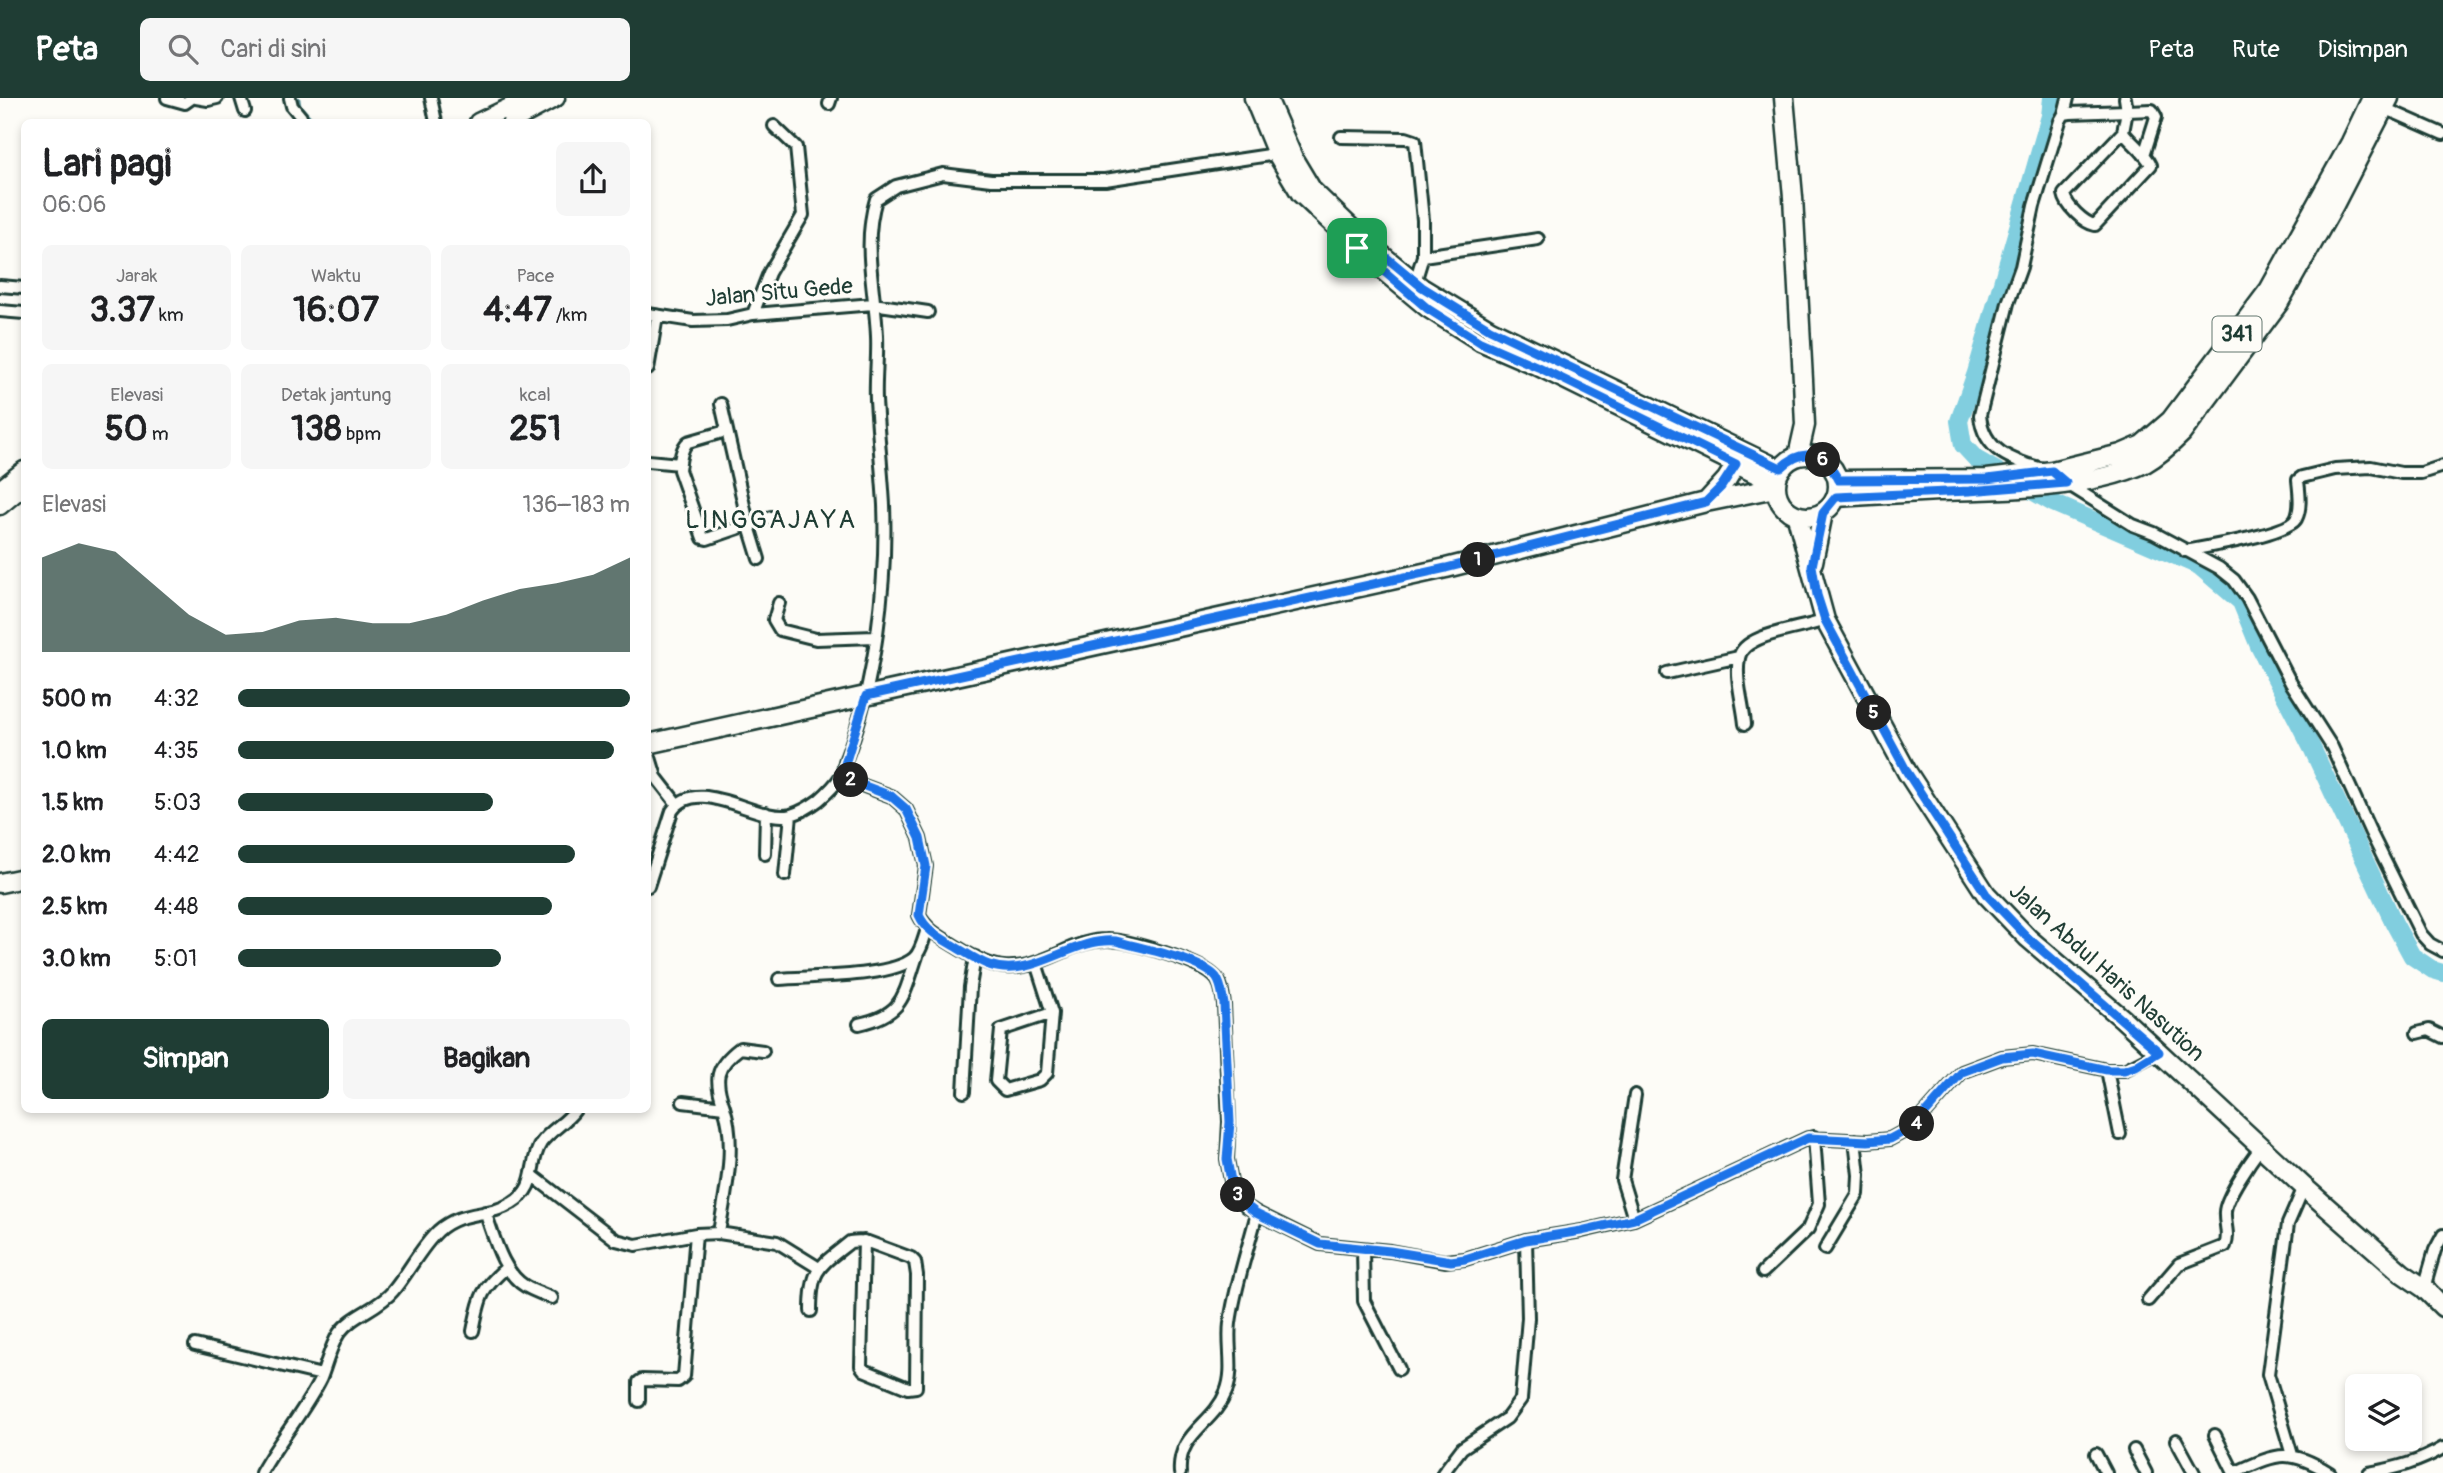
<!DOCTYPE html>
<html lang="id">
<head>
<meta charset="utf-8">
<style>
  body { margin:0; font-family:Pangolin,sans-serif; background:#f6f6f6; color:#202124; height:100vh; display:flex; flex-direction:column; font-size:26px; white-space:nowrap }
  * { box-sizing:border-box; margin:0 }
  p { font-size:23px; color:#757577 }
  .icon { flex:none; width:38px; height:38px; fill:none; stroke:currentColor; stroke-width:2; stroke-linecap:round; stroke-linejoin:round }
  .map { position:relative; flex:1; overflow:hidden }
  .details { position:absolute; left:21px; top:21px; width:630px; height:994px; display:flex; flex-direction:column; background:#fff; border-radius:10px; box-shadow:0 4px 10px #0003 }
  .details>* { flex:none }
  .controls { position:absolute; left:2345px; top:1276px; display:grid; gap:14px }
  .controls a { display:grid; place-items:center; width:77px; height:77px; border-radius:10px; background:#fff; box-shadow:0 4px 10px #0003; font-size:35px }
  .pin { position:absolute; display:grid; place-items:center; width:60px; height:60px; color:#fff; margin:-30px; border-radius:14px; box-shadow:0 4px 10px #0006 }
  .km { position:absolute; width:35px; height:35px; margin:-18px; border-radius:50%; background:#222; color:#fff; font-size:19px; line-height:35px; text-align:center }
  .round { display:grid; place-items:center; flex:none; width:74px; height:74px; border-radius:10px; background:#f6f6f6 }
  .headline { display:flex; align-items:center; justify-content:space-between; height:119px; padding:0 21px }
  h1 { font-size:38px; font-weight:700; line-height:52px }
  .figures { display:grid; grid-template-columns:repeat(3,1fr); gap:10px; height:119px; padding:7px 21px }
  .figures div { display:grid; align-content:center; border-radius:10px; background:#f6f6f6; text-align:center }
  .figures b { font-size:35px; font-weight:700 }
  .figures small { font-size:19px; font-weight:400 }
  .figures p { font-size:19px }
  .chart { height:196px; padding:14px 21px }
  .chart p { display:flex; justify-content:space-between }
  .chart svg { width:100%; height:126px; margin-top:7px; fill:#1f3d34; opacity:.7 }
  .cta { display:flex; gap:14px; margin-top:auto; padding:14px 21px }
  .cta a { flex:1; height:80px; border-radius:10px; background:#1f3d34; color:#fff; font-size:28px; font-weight:700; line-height:80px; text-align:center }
  .cta a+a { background:#f6f6f6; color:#202124 }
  ul { padding:0 21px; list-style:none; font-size:23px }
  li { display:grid; grid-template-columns:112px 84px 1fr; align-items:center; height:52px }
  li i { height:18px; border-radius:9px; background:#1f3d34 }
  header { display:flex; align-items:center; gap:42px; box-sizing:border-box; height:98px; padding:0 35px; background:#1f3d34; color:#fff }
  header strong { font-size:33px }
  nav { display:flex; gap:38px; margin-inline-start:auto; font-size:24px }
  .search { width:490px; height:63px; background:#f6f6f6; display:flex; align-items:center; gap:18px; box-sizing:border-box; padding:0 24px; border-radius:10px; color:#757577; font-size:26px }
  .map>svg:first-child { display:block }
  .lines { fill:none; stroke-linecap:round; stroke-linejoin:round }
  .stream { stroke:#5a949b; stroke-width:2.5 }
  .river { stroke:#81cedf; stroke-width:18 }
  .street-casing { stroke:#1f3d34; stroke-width:16 }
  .secondary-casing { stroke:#1f3d34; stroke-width:21 }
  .primary-casing { stroke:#1f3d34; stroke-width:23 }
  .street { stroke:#fdfcf7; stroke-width:10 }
  .secondary { stroke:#fdfcf7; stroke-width:16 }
  .primary { stroke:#fdfcf7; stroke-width:18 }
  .route-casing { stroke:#fff; stroke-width:14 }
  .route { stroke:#1a73e8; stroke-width:9 }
  .labels { text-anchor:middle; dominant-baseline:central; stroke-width:6; stroke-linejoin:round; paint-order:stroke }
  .shield { fill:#fdfcf7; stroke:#62766e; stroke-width:2 }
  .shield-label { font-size:21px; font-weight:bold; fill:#1f3d34 }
  .street-label { font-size:23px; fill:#1f3d34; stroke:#fdfcf7 }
  .quarter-label { font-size:26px; letter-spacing:2px; fill:#1f3d34; stroke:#fdfcf7 }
</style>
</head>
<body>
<header>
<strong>Peta</strong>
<div class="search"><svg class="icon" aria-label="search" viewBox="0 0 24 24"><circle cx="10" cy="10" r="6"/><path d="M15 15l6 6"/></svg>Cari di sini</div>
<nav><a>Peta</a><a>Rute</a><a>Disimpan</a></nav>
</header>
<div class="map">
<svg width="2443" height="1375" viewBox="0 0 2443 1375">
  <rect width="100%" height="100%" fill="#fdfcf7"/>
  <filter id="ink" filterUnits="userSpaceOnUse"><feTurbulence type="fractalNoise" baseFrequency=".0143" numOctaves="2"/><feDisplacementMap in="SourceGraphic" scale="14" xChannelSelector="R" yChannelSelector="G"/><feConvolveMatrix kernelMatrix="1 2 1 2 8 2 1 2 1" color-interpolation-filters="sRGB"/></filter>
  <g filter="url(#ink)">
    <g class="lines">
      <!-- stream -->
      <path class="stream" d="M299,0L300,7L315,24"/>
      <!-- river -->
      <path class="river" d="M2052,0L2050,18L1976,275L1959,323L1963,347L1976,361L2053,405L2199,468L2241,504L2259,548L2312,650L2394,825L2412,858L2433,872L2443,875"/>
      <!-- street casing -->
      <g class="street-casing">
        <path id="street" d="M167,0L185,5L192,0
          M196,0L208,2L217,0
          M241,0L245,13
          M290,0L292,8L301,19
          M431,0L436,24
          M829,6L831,0
          M2384,10L2443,36
          M2064,16L2068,0
          M2123,34L2064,96C2066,108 2084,125 2095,127L2151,67C2146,55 2131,45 2123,34L2127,13L2152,12L2156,19L2144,57
          M1341,39L1406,40L1415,43L1423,122V158L1415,184
          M1423,158L1538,141
          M0,188L24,190
          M0,213L24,215
          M648,216L693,223L727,222L753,216L873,206L928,214
          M753,216L769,175L803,117L796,49L774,28
          M648,271L657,218
          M721,306L748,425L759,461
          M726,333L688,344C681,350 680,363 679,372L703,440L707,441L771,419
          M648,363L680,366
          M2043,371C2013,363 1983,353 1980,317L2008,205L2021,169L2034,108L2060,23L2064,16L2070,15L2127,13L2125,0
          M2066,385L2133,427L2154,435L2219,470L2234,482L2247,500L2291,585L2332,649L2370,733L2421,836L2430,846L2443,853
          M2185,453C2205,449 2288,436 2296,421C2302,410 2299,393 2298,382L2302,379L2335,371L2371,369L2401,375H2421L2443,368
          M779,505L774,522L780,532L816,541L875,539
          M1667,575L1739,559
          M1745,626C1743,605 1735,581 1739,560C1743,535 1804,531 1825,522
          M648,653L656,679L677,706
          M840,679L891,698L906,711L920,740L926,768L919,817C926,832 941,839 955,848C997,874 1014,876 1060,855C1074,848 1090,842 1106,842C1127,841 1197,863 1213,877C1222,884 1222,895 1224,906L1229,1024L1227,1061L1231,1083L1246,1108L1257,1115L1320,1146L1390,1153L1445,1163L1465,1161L1526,1142L1582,1133L1634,1121L1808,1040L1868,1043L1890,1041L1914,1028L1962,974L2002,959L2033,956L2107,972H2124L2159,954
          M765,756L766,715
          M785,777L791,717
          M648,788L672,713C698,675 758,726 791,717C801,714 811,708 819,702C826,696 836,686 841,678C844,672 844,664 847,658C875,585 887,486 884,407C882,372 878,337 876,302C875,280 878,259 877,238C875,191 862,147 876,101L896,88L943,76L991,82H1105L1276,56
          M1036,865L1052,915L1047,975L1040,982L1005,992L996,983L1001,932L1052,915
          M779,881C810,878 891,880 914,860C921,854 924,840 927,831
          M859,926C904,916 903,899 917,858
          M2417,935L2429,932L2443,939
          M2107,972L2120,1036
          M964,994L970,889L975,859
          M683,1004L724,1009C737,1048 725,1095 719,1135
          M724,1009C714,981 715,969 740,950L763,953
          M533,1078L616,1142L636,1147L696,1136L719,1135L777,1144L819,1170
          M485,1114C494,1138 502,1174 525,1188C533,1193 543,1196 552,1200
          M1634,1121L1622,1082L1635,997
          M1363,1151L1364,1203L1399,1271
          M1825,1151L1858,1096L1859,1077L1855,1042
          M1763,1174L1808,1131L1819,1106L1814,1039
          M2424,1190L2435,1152L2443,1137
          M2148,1202L2179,1166L2225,1148C2230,1136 2224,1126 2225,1114C2225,1100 2252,1061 2261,1049
          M811,1213C811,1170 819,1169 850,1144C856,1143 862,1143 868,1144L911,1160L915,1164L917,1177L916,1289L908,1290L864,1272L861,1268L864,1143
          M473,1233C480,1199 480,1192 507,1169
          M195,1247L322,1277
          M639,1303V1284L642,1282L678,1283L684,1278L696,1136
          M2215,1337L2234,1375
          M2176,1342L2194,1375
          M2134,1352L2146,1375
          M2096,1356L2106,1375
          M2292,1357L2268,1276L2288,1126L2304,1089
          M261,1375C279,1342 305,1313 321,1280C327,1265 330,1249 339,1235C353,1216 378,1211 393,1193C409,1174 420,1150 438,1133C463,1111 488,1120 512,1105C539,1089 528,1065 541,1045C550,1032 566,1025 575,1012
          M1180,1375C1177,1335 1213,1327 1226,1294C1235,1272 1227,1248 1230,1225C1235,1188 1248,1151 1257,1115
          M1443,1375L1462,1350L1507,1320L1521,1301L1528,1220L1526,1142
          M2234,1375C2277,1356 2287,1349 2330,1375
          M2369,1375C2397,1370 2419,1364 2443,1350"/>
      </g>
      <!-- secondary casing -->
      <g class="secondary-casing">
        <path id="secondary" d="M1253,0L1276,56L1300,96L1380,171L1428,211L1480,244L1538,269L1775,386
          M1268,0L1295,62L1313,92L1364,141L1422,189L1491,231L1781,371
          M478,24L528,0
          M511,24L556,0
          M0,391L24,372
          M0,408L24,388"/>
      </g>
      <!-- primary casing -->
      <g class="primary-casing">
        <path id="primary" d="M1784,0L1793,99L1803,282L1805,327L1798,358
          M1776 388a31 31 0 1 1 62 0a31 31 0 1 1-62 0Z
          M1838,382L1987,381L2021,377L2052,373L2121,356L2142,347L2171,322L2269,192L2351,44L2372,0
          M1836,399C1870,397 1904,395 1938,393C1997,392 2092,391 2145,365C2159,357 2171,346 2182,335L2278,206L2335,105L2389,0
          M1706,404L1727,381L1736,366
          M1797,419L1825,522L1907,674L1986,796L2028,840L2123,921L2304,1089L2402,1175L2424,1190L2443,1209
          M1813,464L1823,415
          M648,646L1446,470L1706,404L1775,390
          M0,785L24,780"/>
      </g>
      <!-- street -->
      <use href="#street" class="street"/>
      <!-- secondary -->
      <use href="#secondary" class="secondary"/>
      <!-- primary -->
      <use href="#primary" class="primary"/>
    </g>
  </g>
  <g class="lines" filter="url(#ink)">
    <!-- route casing -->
    <g class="route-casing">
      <path id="route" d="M1364,141L1422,189L1490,231L1781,370C1803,348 1825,355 1838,382L1987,381L2052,373L2066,385L1969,393L1836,399L1823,415L1812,468L1817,497L1825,522L1907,674L1986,796L2028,840L2159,954L2136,968L2124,972H2107L2033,956L2002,959L1962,974L1914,1028L1890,1041L1868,1043L1808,1040L1634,1121L1581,1133L1526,1142L1465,1161L1451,1163L1390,1153L1320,1146L1256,1115L1247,1108L1231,1083L1227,1061L1230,1024L1224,906C1222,897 1222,887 1216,879C1200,861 1140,850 1116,843C1072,839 1033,882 989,867C978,863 966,855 956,849C941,840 926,833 919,817L926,768L920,740L906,711L891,698L841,679L866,598L1446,470L1706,404L1721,389L1736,366L1538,269L1480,244L1428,211L1357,150Z"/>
    </g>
    <!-- route -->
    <use href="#route" class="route"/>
  </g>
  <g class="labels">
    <!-- shield labels -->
    <rect class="shield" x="2212.5" y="218.5" width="49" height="35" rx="5"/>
    <g class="shield-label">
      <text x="2237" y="236">341</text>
    </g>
    <!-- street labels -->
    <g class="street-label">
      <text transform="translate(779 194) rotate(-5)">Jalan Situ Gede</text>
      <text transform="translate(2107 874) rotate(42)">Jalan Abdul Haris Nasution</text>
    </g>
    <!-- quarter labels -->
    <g class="quarter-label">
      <text x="771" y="422">LINGGAJAYA</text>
    </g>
  </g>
</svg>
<div class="controls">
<a><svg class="icon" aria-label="layers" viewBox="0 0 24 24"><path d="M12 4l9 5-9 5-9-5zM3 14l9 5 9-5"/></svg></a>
</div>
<div class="pin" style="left:1357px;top:150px;background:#1e9e55"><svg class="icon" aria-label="arrive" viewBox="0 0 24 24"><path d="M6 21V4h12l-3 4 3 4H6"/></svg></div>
<b class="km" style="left:1478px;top:462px">1</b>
<b class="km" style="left:851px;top:682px">2</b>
<b class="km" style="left:1238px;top:1097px">3</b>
<b class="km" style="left:1917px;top:1026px">4</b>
<b class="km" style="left:1874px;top:615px">5</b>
<b class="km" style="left:1823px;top:362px">6</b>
<section class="details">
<div class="headline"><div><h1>Lari pagi</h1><p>06:06</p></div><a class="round"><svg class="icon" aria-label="share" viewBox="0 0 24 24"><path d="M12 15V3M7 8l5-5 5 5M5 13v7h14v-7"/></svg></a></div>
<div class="figures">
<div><p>Jarak</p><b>3.37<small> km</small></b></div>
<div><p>Waktu</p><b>16:07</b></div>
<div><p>Pace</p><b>4:47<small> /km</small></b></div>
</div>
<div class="figures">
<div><p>Elevasi</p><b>50<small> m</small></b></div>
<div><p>Detak jantung</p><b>138<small> bpm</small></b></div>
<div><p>kcal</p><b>251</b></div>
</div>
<div class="chart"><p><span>Elevasi</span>136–183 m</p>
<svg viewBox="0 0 160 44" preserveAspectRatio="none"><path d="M0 44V11L10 6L20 9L30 20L40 31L50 38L60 37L70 33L80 32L90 34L100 34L110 31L120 26L130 22L140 20L150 17L160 11V44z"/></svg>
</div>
<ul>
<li><b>500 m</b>4:32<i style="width:100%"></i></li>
<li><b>1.0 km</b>4:35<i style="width:96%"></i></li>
<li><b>1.5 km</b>5:03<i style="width:65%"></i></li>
<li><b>2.0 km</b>4:42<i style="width:86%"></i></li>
<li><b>2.5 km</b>4:48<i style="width:80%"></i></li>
<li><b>3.0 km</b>5:01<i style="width:67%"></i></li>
</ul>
<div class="cta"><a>Simpan</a><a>Bagikan</a></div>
</section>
</div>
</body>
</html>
